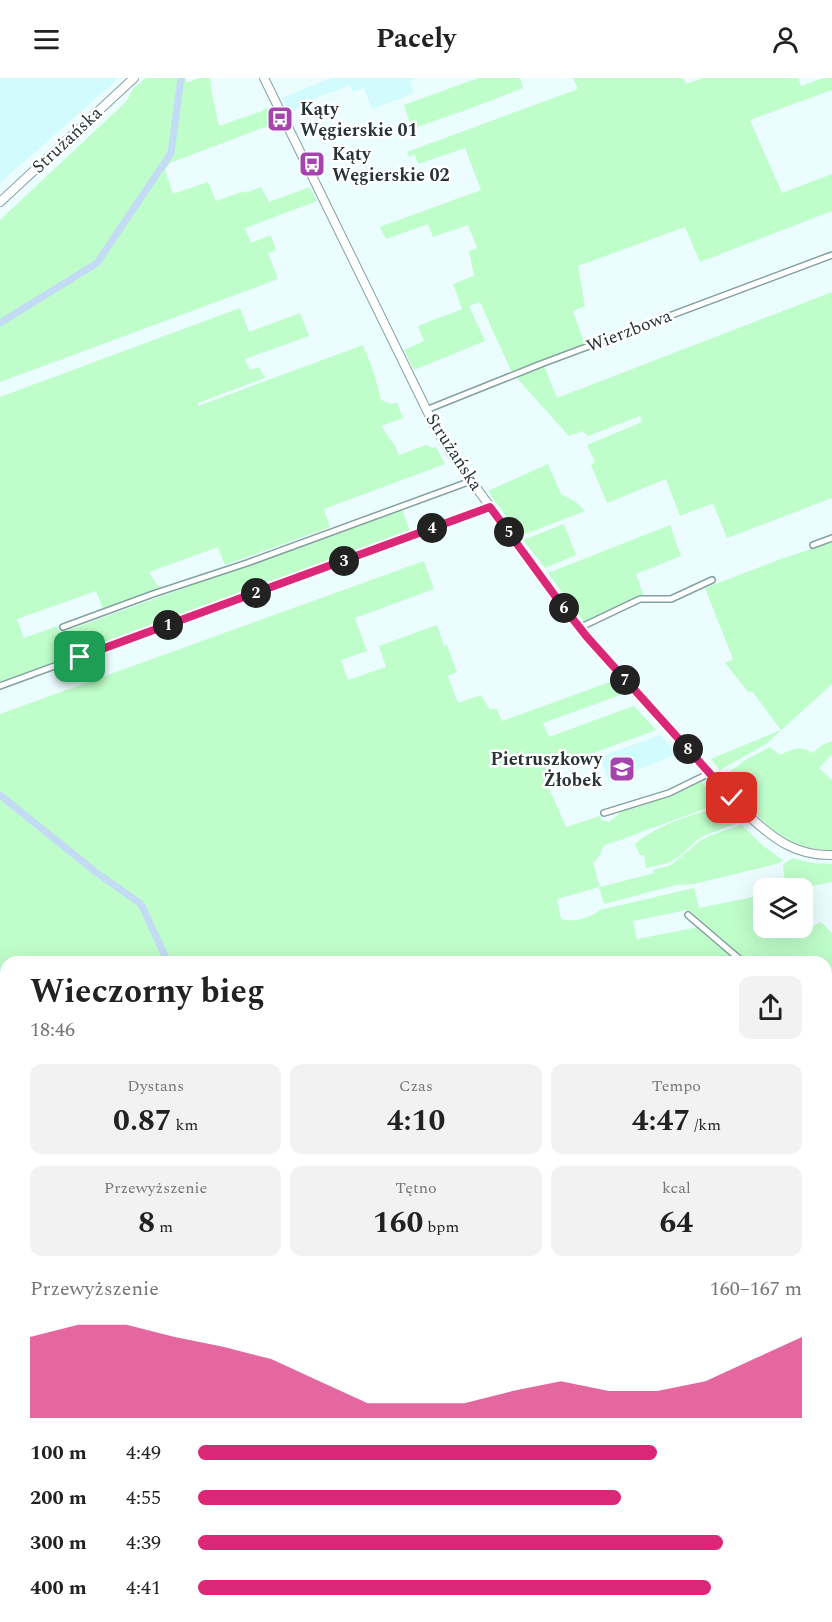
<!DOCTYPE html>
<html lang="pl">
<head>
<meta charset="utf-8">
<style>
  body { margin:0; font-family:Spectral,serif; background:#f2f2f2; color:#222; height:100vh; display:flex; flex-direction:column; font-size:22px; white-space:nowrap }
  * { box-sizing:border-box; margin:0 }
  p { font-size:20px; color:#767676 }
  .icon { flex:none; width:33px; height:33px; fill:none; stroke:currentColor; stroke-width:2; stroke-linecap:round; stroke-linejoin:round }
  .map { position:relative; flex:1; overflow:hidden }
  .panel { position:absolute; left:0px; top:878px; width:832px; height:668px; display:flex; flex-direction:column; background:#fff; border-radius:18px 18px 0 0; box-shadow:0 6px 24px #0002 }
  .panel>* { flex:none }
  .tools { position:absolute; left:753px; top:800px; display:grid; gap:12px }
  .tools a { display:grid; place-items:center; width:60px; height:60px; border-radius:12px; background:#fff; box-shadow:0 6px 24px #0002; font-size:30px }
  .pin { position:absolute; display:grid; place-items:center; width:51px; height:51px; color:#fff; margin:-26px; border-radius:12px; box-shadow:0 3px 9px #0006 }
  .km { position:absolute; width:30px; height:30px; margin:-15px; border-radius:50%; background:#222; color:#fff; font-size:16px; line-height:30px; text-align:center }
  .round { display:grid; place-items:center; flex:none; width:63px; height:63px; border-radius:12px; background:#f2f2f2 }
  .overview { display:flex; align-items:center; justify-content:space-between; height:102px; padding:0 30px }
  h1 { font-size:33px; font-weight:700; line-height:45px }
  .metrics { display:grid; grid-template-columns:repeat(3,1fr); gap:9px; height:102px; padding:6px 30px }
  .metrics div { display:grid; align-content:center; border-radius:12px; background:#f2f2f2; text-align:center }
  .metrics b { font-size:30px; font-weight:700 }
  .metrics small { font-size:16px; font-weight:400 }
  .metrics p { font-size:16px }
  .chart { height:168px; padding:12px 30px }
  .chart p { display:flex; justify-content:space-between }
  .chart svg { width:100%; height:108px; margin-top:6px; fill:#db2777; opacity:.7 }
  ul { padding:0 30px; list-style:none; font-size:20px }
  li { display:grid; grid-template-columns:96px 72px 1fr; align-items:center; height:45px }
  li i { height:15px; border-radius:8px; background:#db2777 }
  header { display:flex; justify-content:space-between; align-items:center; height:78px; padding:0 30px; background:#fff; font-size:27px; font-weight:700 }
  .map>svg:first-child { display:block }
  .built { fill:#d2fbfd }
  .green { fill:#bffdca }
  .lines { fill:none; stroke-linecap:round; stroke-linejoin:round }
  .canal { stroke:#c3dbf5; stroke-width:7 }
  .minor-casing { stroke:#84a1a2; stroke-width:8 }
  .tertiary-casing { stroke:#84a1a2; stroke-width:10 }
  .secondary-casing { stroke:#84a1a2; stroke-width:10 }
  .minor { stroke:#fff; stroke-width:5 }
  .tertiary { stroke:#fff; stroke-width:7 }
  .secondary { stroke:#fff; stroke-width:8 }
  .route-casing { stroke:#fff; stroke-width:12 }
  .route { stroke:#db2777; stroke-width:8 }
  .labels { text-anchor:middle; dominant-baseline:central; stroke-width:5; stroke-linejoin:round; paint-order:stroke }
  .poi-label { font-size:18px; font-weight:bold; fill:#283435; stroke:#fff; text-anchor:start }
  .street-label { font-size:18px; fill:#283435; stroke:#fff }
</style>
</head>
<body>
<header><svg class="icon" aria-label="menu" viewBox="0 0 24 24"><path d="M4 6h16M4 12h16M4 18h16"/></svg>Pacely<svg class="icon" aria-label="person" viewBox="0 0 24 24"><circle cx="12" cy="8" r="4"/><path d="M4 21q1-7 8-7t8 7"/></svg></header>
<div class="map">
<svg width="832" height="1544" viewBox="0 0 832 1544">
  <rect width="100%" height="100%" fill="#ebfdfe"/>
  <!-- built -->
  <path class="built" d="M0,0H119L0,105Z
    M332,0H416L410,3L414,15L372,31L364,10L353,14L350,7L318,19L307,26L288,35L282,20Z
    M660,657L677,676L609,703L600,679Z"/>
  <!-- green -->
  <path class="green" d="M146,0H186V5L200,0H210L212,17L219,48L260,34L270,29L278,44L170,85L165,92L173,116L208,104L216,123L244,113L245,115L261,109L269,124L310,109L317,123L245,150L251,165L271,157L276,172L268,175L278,201L0,304V142L114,35L128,21L132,12Z
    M478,0H520L523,10L482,26L412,51L404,27Z
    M573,0H683L686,6L703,0H798L801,8L824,0H832V12L750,42L782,115L832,96V133L700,184L685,149L578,188L585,228L573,233L585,267L512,295L480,224L469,228L485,263L414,292L404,272L424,263L418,248L462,231L453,206L474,198L469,173L477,170L468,147L433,159L428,146L386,161L380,149L481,112L465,70L418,86L415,76L409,79L407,74L578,11Z
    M832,214V420L727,460L713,425L680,438L666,401L607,425L591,387L595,384L587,367L642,344L640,338L588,358L582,353L569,358L516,299L544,288L557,320Z
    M240,230L249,254L300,235L309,258L245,281L250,292L259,289L265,300L198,325V328L363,267L374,295L381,322L391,326L397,325L403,340L381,348L395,368L399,377L426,367L433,370L436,369L445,386L324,431L330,449L225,487L218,469L149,494L158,508L164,509L103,531L96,513L17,541L24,560L57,548L60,555L402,431L411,456L0,606V319Z
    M548,386L561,416L576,424L585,433L520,458L488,413Z
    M564,446L576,477L545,490L523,462Z
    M670,447L681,478L636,496L644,519L584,544L548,495Z
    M832,464V606L766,666L720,692L711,681L781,652L752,613L748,614L725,585L733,581L705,510L781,481Z
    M424,483L434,511L355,540L367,573L341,582L348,602L386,589L379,568L437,547L444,568L447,567L457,594L448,598L458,625L481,617L490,632L496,630L502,643L613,603L623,616L543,645L549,659L634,628L656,652L542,694L566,749L600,738L602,742L609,744L619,736L621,733L669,716L700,703L721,725L603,768L600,777L593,785L600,809L654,795L653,792L671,787L700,763L709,758L742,747L762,767L783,782L780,785L694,806L676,807L604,826L599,809L557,821L561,841C572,845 591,840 600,832L694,810L699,830L763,817L764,849H801L805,852L821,844L832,855V961L827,956L826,884L745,883L687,832L633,843L637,861L698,849L739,883L6,884V1061L0,1053V636Z
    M832,663V676L819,690L832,702V772C820,772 806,770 795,765C766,752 743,722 721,700L747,681L770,669L780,677C794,671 799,667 813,675L822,667Z
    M723,727L739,744L699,760L681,777L669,785L646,790L644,777H640L635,766C659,745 694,737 723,727Z
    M792,780L812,785L832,786V804L807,809L810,812L803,819L802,810H786L783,787Z
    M832,983V1035L827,1036V984Z
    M6,1074V1402L0,1393V1078Z
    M832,1525V1544H740L765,1539H826L827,1526Z
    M74,1539H218L222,1544H66Z"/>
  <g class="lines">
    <!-- canal -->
    <path class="canal" d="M0,245L97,185L171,75L181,0
      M0,717L97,795L141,826L168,884
      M193,1539L199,1544"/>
    <!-- minor casing -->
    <g class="minor-casing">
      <path id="minor" d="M426,332L541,286L832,177
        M813,467L832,460
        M63,549L153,516L247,485L471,403
        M579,550L640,521H671L712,502
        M0,608L490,429
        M604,735L669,715L710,695
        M688,837L743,884
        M826,960L832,966
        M826,1041L832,1040
        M826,1148L832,1147
        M826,1309L832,1308
        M826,1509L832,1507
        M656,1544L680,1539"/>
    </g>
    <!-- tertiary casing -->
    <g class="tertiary-casing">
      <path id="tertiary" d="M0,1510L6,1516
        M28,1539L32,1544"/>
    </g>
    <!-- secondary casing -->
    <g class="secondary-casing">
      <path id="secondary" d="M264,0L436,351L451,375L561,526L587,559L750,739C775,762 797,778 832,777
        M0,124L134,0"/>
    </g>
    <!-- minor -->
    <use href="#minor" class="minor"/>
    <!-- tertiary -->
    <use href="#tertiary" class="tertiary"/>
    <!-- secondary -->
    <use href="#secondary" class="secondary"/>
  </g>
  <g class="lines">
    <!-- route casing -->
    <g class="route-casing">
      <path id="route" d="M80,579L490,429L561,526L587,559L732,720"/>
    </g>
    <!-- route -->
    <use href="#route" class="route"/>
  </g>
  <!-- icons -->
  <defs>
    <g id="bus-square" transform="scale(1.35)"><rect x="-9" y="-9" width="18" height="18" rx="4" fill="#a444ac" stroke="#fff"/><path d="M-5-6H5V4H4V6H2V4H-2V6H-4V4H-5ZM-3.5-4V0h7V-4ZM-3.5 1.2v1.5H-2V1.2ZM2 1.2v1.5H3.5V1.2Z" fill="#fff"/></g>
    <g id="school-square" transform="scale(1.35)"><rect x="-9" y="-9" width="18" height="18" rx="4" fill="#a444ac" stroke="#fff"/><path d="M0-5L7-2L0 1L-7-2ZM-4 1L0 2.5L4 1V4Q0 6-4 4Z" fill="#fff"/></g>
  </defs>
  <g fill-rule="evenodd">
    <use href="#bus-square" x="280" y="41"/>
    <use href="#bus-square" x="312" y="86"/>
    <use href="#school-square" x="622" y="691"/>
  </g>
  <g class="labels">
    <!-- poi labels -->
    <g class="poi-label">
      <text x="300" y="31">Kąty<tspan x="300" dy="21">Węgierskie 01</tspan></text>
      <text x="332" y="76">Kąty<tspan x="332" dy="21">Węgierskie 02</tspan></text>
      <text x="602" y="681" text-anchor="end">Pietruszkowy<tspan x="602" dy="21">Żłobek</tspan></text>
    </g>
    <!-- street labels -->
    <g class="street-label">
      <text transform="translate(67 62) rotate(-43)">Strużańska</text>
      <text transform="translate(629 253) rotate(-21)">Wierzbowa</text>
      <text transform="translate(454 374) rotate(57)">Strużańska</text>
    </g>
  </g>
</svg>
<div class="tools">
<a><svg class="icon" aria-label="layers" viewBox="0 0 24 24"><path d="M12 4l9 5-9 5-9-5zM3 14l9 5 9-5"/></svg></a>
</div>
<div class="pin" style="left:80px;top:579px;background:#1e9e55"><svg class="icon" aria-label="arrive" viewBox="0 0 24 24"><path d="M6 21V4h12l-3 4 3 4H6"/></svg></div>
<div class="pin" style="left:732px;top:720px;background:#d93025"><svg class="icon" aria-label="check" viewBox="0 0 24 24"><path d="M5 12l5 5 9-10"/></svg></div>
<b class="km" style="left:168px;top:547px">1</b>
<b class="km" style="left:256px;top:515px">2</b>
<b class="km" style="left:344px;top:483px">3</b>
<b class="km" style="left:432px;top:450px">4</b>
<b class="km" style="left:509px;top:454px">5</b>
<b class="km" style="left:564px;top:530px">6</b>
<b class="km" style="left:625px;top:602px">7</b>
<b class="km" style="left:688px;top:671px">8</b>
<section class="panel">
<div class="overview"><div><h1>Wieczorny bieg</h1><p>18:46</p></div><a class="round"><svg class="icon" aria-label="share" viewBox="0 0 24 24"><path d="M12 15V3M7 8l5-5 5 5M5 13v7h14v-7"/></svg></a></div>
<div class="metrics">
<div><p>Dystans</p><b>0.87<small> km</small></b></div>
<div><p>Czas</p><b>4:10</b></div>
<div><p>Tempo</p><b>4:47<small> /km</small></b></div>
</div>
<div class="metrics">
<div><p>Przewyższenie</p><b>8<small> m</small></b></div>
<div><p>Tętno</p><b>160<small> bpm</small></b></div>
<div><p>kcal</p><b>64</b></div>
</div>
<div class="chart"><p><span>Przewyższenie</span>160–167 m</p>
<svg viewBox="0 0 160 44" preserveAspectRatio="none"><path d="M0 44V11L10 6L20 6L30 11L40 15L50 20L60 29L70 38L80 38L90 38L100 33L110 29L120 33L130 33L140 29L150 20L160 11V44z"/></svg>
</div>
<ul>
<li><b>100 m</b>4:49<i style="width:76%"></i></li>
<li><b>200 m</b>4:55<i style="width:70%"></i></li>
<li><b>300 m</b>4:39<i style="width:87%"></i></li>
<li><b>400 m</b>4:41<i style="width:85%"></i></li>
</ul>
</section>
</div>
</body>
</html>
